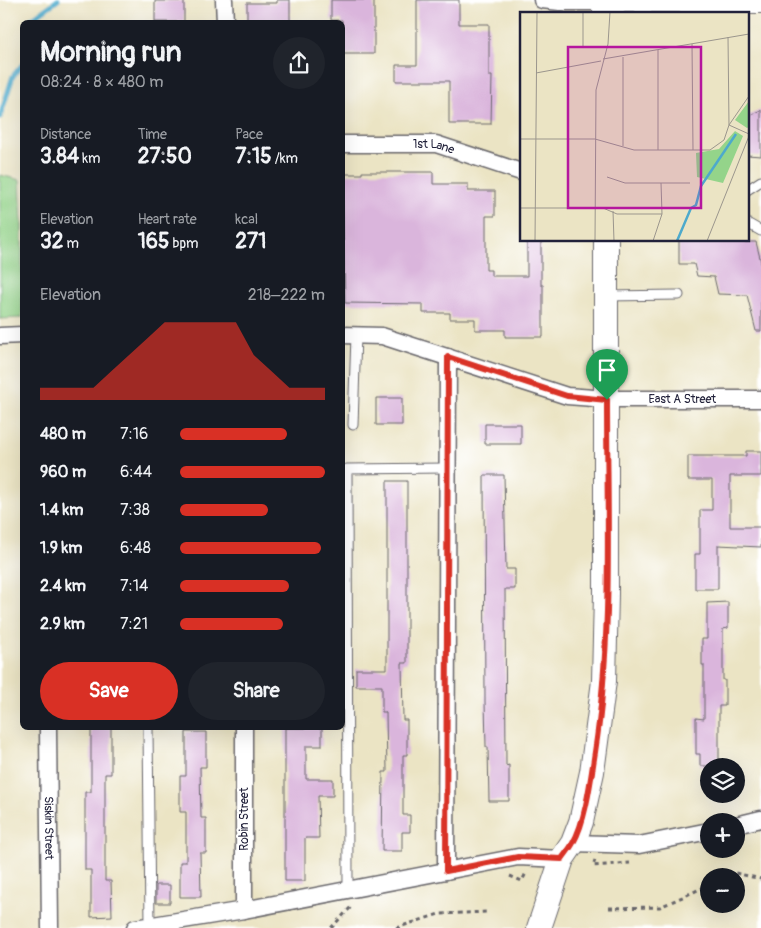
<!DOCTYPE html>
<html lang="en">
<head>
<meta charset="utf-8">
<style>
  body { margin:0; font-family:Pangolin,sans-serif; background:#20242c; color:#f1f3f6; height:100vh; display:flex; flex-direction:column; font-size:19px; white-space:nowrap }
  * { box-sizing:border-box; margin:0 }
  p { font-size:16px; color:#9ea1a6 }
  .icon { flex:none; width:28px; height:28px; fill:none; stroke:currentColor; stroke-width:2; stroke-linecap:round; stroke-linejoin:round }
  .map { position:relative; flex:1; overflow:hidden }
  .panel { position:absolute; left:20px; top:20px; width:325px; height:710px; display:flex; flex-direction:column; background:#171b24; border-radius:8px; box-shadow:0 5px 20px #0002 }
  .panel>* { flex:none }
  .tools { position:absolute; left:700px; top:758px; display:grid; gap:10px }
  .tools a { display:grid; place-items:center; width:45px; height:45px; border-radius:50%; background:#171b24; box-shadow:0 5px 20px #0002; font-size:25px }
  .pin { position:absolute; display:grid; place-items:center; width:42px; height:42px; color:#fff; margin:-51px -21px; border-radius:50% 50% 50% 0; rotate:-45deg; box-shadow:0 0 5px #0007 }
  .pin .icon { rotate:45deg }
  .round { display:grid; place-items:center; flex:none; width:52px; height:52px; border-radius:26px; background:#20242c }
  .headline { display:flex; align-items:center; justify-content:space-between; height:85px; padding:0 20px }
  h1 { font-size:28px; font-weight:700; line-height:38px }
  .metrics { display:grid; grid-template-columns:repeat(3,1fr); gap:8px; height:85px; padding:5px 20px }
  .metrics div { display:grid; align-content:center }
  .metrics b { font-size:21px; font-weight:700 }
  .metrics small { font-size:14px; font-weight:400 }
  .metrics p { font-size:14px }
  .chart { height:140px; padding:10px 20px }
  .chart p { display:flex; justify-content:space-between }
  .chart svg { width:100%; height:90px; margin-top:5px; fill:#d93025; opacity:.7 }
  .button { display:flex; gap:10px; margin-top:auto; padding:10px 20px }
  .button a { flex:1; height:58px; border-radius:30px; background:#d93025; color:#fff; font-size:20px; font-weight:700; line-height:58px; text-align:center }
  .button a+a { background:#20242c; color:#f1f3f6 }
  ul { padding:0 20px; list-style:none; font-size:16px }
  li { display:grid; grid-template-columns:80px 60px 1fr; align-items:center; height:38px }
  li i { height:12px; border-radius:6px; background:#d93025 }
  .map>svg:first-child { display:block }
  .green { fill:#94d48a; stroke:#5b7b62 }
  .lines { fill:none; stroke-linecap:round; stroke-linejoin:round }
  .stream { stroke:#4daacc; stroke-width:5 }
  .building { fill:#dab5dc }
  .service-casing { stroke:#68666b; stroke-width:11 }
  .minor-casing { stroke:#68666b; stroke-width:19 }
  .tertiary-casing { stroke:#68666b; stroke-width:22 }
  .secondary-casing { stroke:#68666b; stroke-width:26 }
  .path { stroke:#68666b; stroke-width:3; stroke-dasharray:4 4; stroke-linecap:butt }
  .service { stroke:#fff; stroke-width:9 }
  .minor { stroke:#fff; stroke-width:16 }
  .tertiary { stroke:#fff; stroke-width:20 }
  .secondary { stroke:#fff; stroke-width:24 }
  .route-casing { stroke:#fff; stroke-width:10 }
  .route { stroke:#d93025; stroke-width:6 }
  .labels { text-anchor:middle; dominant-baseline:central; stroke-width:4; stroke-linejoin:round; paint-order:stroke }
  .street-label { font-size:12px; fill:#22223b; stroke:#fff }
  .inset-river { fill:none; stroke:#4daacc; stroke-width:2.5 }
  .inset-road { fill:none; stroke:#9b968d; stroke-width:1 }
  .view { fill:#b5179e; fill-opacity:0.15; stroke:#b5179e; stroke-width:2.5 }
  .inset-edge { fill:none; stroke:#22223b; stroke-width:2.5 }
</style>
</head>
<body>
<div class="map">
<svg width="761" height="928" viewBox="0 0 761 928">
  <rect width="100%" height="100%" fill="#fff"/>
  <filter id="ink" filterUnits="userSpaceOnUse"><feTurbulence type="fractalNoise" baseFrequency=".02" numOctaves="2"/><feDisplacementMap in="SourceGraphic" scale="10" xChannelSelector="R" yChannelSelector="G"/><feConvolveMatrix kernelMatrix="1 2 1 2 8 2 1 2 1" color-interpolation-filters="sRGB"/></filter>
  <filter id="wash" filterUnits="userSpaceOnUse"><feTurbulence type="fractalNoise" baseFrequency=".0096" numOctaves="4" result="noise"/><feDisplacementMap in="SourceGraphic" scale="20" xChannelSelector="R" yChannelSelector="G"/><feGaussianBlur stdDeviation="1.12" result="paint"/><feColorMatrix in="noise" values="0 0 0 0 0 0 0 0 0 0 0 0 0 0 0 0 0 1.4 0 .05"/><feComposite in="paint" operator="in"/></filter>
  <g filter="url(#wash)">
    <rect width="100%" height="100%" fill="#ebe4c4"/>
    <!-- green -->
    <path class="green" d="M0,175L20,180L22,225V318L0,319Z"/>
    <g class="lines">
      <!-- stream -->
      <path class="stream" d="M30,22V20L58,0
        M0,117L13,76L22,65"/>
    </g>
    <g id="blocks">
      <!-- building -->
      <path class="building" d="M277,0H290V22H247V3H277Z
        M331,0H374V54H342V20H331Z
        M417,0H459V24H489V76H492L491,124H449V81H396V65H417Z
        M155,1H184V22H155Z
        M761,110V156L747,155V116Z
        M362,172H433V184H468V191H495V216H486V270H491V276H527V240H541V285H543V337H505V330H475V319H450V313H423V304L345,303L342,174H362Z
        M679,240H734V242H756L761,262V331H756L747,295L718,294L714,277L697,276L694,264H679Z
        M376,398H402V425H376Z
        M485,424H521V444H485Z
        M746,451H761V476H730V527H761V547L718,545V589H695V554H700V510H712V480H688V456H746Z
        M484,475H504L506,569H515V589H505L506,766L509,765V801H489L488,747H486L485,701Z
        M387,481H407V663H402L403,720H407V755H403V815H410V832H402V851H382L383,772H387L386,712H382V686H356V669H387Z
        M728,602V628L723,629V680H725V706H719V766H700V754H696V718L704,719V665H702V639H707V603Z
        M91,728H111V774H105V881H111L112,916L91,917V870H85V792H91Z
        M285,728H322V746H306V779H333V796H318L319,838H305V881H285Z
        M186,732H206V767H200L201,818H206V853H200L201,897H180V862H186V812H180V776H186Z
        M156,885H170V903H156Z"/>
    </g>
  </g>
  <g filter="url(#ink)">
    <use href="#blocks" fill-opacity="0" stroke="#68666b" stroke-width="1"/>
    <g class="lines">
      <!-- service casing -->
      <g class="service-casing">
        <path id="service" d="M747,190L761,181
          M747,223L761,231
          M607,296L679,295
          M353,425L356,335
          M148,728L150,926
          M348,890L347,469L447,468"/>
      </g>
      <!-- minor casing -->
      <g class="minor-casing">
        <g id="minor">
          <path d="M224,0L225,22"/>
          <path d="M542,0L560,2H605"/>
          <path id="s1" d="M342,144H436L521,172"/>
          <path id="s2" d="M342,335L382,336L567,396L607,399H761"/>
          <path d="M0,336L22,335"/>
          <path id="s3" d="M48,728L50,928"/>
          <path d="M736,825L761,819"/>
          <path d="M573,843L639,845L709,831"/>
          <path d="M446,871L448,357"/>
          <path d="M244,910V728"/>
          <path d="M135,928L244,910L518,857L562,859"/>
        </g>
      </g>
      <!-- tertiary casing -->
      <g class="tertiary-casing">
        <path id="tertiary" d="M605,2L761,3"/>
      </g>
      <!-- secondary casing -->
      <g class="secondary-casing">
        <path id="secondary" d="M605,0V14
          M539,928L562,859L573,843L581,822L592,772L604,681L606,594V240"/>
      </g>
      <!-- path -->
      <path class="path" d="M595,860L593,866L630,863
        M510,876L522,881L526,873
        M728,876L735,873L761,879
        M609,908L660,907L709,885
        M331,928L351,907
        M396,928L439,914L488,912"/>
      <!-- service -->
      <use href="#service" class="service"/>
      <!-- minor -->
      <use href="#minor" class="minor"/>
      <!-- tertiary -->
      <use href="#tertiary" class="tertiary"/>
      <!-- secondary -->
      <use href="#secondary" class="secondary"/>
    </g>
  </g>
  <g class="lines" filter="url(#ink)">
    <!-- route casing -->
    <g class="route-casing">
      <path id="route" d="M448,357L567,396L607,400C607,517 613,635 595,752C591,777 586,821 573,843C570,849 565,854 562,859L518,857L446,871Z"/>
    </g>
    <!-- route -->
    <use href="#route" class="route"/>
  </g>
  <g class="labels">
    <!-- street labels -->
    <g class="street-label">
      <text stroke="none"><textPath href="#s1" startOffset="92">1st Lane</textPath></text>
      <text stroke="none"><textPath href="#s2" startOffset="350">East A Street</textPath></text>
      <text transform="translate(244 819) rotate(-90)">Robin Street</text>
      <text stroke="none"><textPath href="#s3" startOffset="100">Siskin Street</textPath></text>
    </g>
  </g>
  <!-- overview -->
  <g transform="translate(520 12)">
    <rect width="229" height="229" fill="#ebe4c4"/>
    <path d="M229,89V115L227,116L215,108ZM215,119L223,124L203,171L177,165L176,141L199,137Z" fill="#94d48a"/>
    <path class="inset-river" d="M157,229L171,196L176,193L181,174L216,122"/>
    <path class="inset-road" d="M63,0V34M208,25L209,113L229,122M172,32L173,138M83,47L229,22M16,61L81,49M0,127H75L114,138H190L204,128L209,113L229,84M103,134V45M138,138V38M87,165L105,171H170M0,196H83L97,202H142M93,199L94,229M15,229L17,0M75,229L76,78L88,32L90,0M133,229L142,202L141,171M187,229L229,124"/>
    <path class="view" d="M48,35H181V196H48Z"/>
    <rect width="229" height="229" class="inset-edge"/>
  </g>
</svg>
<div class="tools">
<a><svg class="icon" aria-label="layers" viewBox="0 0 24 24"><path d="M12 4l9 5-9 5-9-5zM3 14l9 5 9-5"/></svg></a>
<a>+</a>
<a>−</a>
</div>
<div class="pin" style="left:607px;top:400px;background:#1e9e55"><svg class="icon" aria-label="arrive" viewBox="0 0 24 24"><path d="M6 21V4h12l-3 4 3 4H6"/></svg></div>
<section class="panel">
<div class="headline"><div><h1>Morning run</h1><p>08:24 · 8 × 480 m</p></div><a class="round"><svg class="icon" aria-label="share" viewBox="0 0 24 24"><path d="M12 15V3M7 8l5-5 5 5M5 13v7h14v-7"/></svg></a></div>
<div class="metrics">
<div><p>Distance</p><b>3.84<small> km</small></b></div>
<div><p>Time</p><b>27:50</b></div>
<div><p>Pace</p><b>7:15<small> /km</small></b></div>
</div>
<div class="metrics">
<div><p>Elevation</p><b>32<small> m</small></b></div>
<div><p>Heart rate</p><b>165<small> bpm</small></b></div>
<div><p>kcal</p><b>271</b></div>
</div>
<div class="chart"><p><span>Elevation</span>218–222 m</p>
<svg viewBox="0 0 160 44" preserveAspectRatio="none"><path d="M0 44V38L10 38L20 38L30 38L40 30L50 22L60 14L70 6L80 6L90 6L100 6L110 6L120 22L130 30L140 38L150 38L160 38V44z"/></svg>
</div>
<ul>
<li><b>480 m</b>7:16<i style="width:74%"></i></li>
<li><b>960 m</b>6:44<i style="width:100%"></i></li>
<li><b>1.4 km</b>7:38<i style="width:61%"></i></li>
<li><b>1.9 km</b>6:48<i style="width:97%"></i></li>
<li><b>2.4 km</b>7:14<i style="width:75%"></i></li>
<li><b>2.9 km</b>7:21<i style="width:71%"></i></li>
</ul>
<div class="button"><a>Save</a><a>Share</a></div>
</section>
</div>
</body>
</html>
